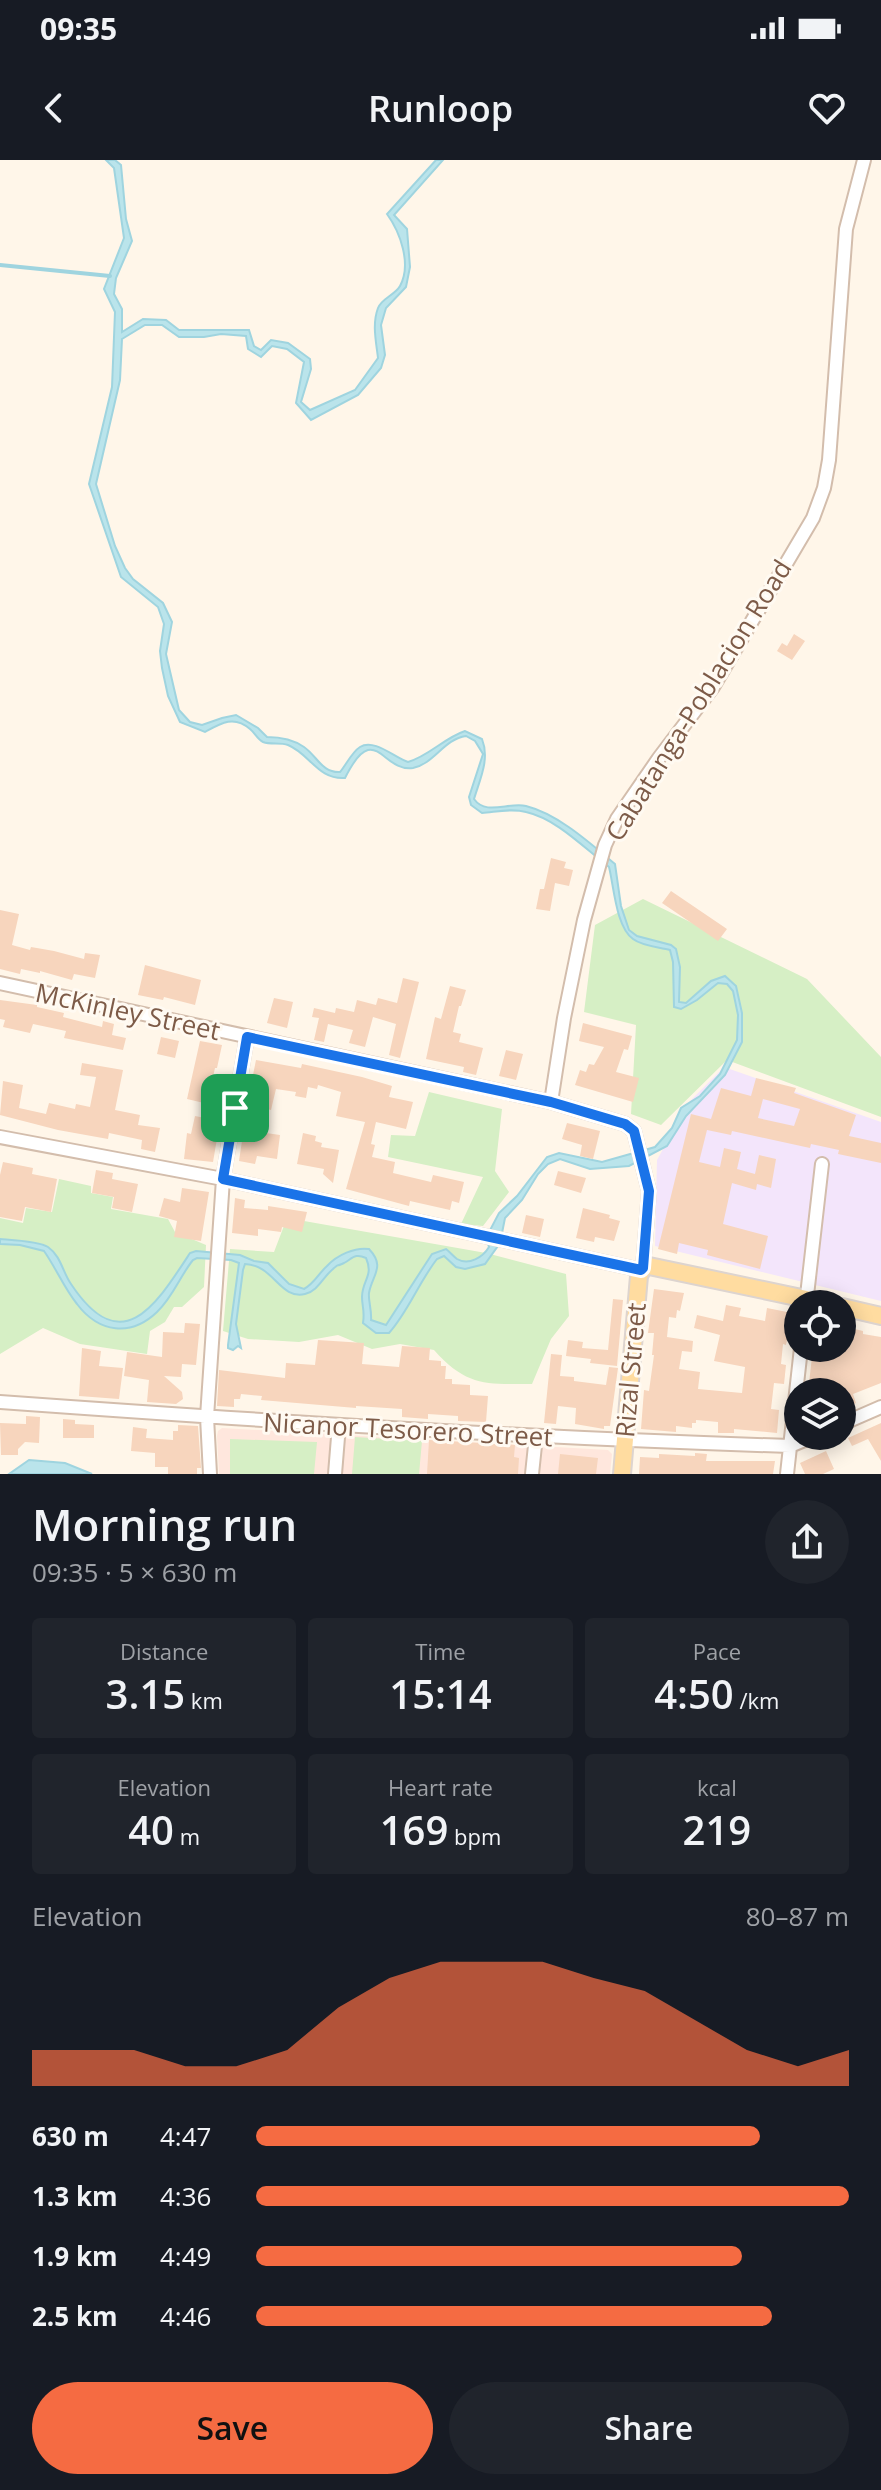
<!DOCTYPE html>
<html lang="en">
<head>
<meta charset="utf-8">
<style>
  body { margin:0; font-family:"Open Sans",sans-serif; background:#20242c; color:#f1f3f6; height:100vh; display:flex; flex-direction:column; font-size:30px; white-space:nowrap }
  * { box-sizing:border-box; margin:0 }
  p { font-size:26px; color:#9ea1a6 }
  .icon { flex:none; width:44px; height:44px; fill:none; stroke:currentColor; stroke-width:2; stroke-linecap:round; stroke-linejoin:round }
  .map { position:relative; height:1314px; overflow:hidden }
  .drawer { display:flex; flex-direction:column; background:#171b24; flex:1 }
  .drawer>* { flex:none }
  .controls { position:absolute; left:784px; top:1130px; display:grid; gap:16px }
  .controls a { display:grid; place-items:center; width:72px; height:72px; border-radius:50%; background:#171b24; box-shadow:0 4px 20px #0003; font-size:40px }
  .pin { position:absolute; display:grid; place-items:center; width:68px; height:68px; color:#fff; margin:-34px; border-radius:16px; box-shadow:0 4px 12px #0006 }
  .round { display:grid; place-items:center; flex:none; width:84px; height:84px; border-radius:42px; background:#20242c }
  .headline { display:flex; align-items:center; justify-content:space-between; height:136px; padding:0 32px }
  h1 { font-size:44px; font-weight:600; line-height:60px }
  .figures { display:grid; grid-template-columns:repeat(3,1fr); gap:12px; height:136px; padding:8px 32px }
  .figures div { display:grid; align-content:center; border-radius:8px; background:#20242c; text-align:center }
  .figures b { font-size:40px; font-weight:600 }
  .figures small { font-size:22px; font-weight:400 }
  .figures p { font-size:22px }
  .chart { height:224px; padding:16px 32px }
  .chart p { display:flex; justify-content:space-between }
  .chart svg { width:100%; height:144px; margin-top:8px; fill:#f56b42; opacity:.7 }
  .primary-button { display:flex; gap:16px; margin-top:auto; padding:16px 32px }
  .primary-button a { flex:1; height:92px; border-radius:48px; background:#f56b42; color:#111; font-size:32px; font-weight:600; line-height:92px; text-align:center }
  .primary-button a+a { background:#20242c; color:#f1f3f6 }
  ul { padding:0 32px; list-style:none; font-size:26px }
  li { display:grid; grid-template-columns:128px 96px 1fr; align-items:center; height:60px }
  li i { height:20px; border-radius:10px; background:#f56b42 }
  .status { display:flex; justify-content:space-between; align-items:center; height:56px; padding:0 40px; background:#171b24; direction:ltr }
  .status svg { height:22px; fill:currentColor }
  header { display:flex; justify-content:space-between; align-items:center; height:104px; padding:0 32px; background:#171b24; font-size:36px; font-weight:600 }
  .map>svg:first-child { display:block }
  .commercial { fill:#ffe7dd }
  .education { fill:#f3e5fb }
  .green { fill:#d6efc5 }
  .water { fill:#bae4eb; stroke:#9fd4df; stroke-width:2 }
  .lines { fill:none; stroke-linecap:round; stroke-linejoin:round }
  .stream { stroke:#9fd4df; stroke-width:4 }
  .building { fill:#f7d5bd; fill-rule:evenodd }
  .minor-casing { stroke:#d3bdac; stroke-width:16 }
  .major-casing { stroke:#ddd4cf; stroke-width:20 }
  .minor { stroke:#fff; stroke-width:12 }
  .major { stroke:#ffdca0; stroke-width:16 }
  .route-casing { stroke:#fff; stroke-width:16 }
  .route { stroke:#1a73e8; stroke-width:10 }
  .labels { text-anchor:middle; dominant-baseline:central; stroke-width:6; stroke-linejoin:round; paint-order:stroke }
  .street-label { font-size:26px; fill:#7d5b48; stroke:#fffaf2 }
</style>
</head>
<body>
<div class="status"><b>09:35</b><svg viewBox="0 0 49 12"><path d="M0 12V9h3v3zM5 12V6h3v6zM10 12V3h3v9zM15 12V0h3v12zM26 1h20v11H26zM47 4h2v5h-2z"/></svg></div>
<header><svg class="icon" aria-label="back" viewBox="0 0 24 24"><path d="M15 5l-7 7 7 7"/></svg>Runloop<svg class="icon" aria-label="heart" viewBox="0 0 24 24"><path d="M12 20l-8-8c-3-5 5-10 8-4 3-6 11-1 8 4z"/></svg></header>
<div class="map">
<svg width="881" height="1314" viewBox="0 0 881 1314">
  <rect width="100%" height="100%" fill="#fff6e9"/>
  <!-- commercial -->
  <path class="commercial" d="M222,1268L608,1290L612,1294L610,1314H219L217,1276L218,1271Z"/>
  <!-- education -->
  <path class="education" d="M724,907L881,962V1141L655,1086L657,1000L689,942Z"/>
  <!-- green -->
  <path class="green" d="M643,739L807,819L881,897V957L727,900L661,965L631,954L636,865L584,852L595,765Z
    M429,932L502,949L495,1011L509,1032L483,1066L461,1064L483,1017L388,997L391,975L415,976Z
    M59,1019L91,1026V1033L113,1037L111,1049L168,1059L175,1072L206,1085L204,1127L182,1147H174L165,1162L150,1171L147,1194L80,1184L43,1168L0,1194V1058L23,1063L26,1048L52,1052Z
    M287,1058L486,1093L566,1114L569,1156L551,1179L532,1224C486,1224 467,1227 434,1190L400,1184L372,1189L338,1175L299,1182L248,1179L223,1171L230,1089L274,1092Z
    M355,1277L422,1281L419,1314H352Z
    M230,1279L317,1282L314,1314H230Z"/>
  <!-- water -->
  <path class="water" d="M106,0H115L121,5L126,59L132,81L116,118L114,134L122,149V172L143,159L166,160L179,170H249L254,186L261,190L271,180L288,183L310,199L311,209L301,242L310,250L355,230L378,198C376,181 372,164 378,148C382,138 395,135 400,126C412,104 400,72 387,54L436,0H443L394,55L407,69L410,107L406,127L386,148L381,165L385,195L381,208L358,235L311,260L296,243L304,202L287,189L272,186L261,197L248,189L246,176L221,174L204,177H179L162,165H145L122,179L120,220L96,324L115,386L125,408L133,419L163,443L172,462L166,494L179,550L190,562L202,565L222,558L236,555L258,568L267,577C280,577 294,580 304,587C317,596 322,613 340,612C346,605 352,592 360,587C374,578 395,598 408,602C429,596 444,578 465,571L482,579C490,599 480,619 474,639C486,656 508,642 526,646C558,654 590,683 615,704L621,746L629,770L637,776L671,785L676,789L680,807L679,842L686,843L711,821L725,816L736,826L742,853V882L725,915L686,956L667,986L629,1006L590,1009L560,999L548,1004L538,1014L522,1040L505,1058L500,1083L485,1104L465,1109L456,1107L444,1096L437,1099C419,1122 408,1152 389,1173H376L363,1163C365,1151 362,1147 362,1137C362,1120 374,1116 366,1098C355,1093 353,1098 344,1103C334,1108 341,1102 333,1109C323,1117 318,1131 305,1134C280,1140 274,1105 245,1104L243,1110L236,1164L241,1188L238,1186L233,1190L228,1188V1185L239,1103L231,1100L197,1098L193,1100C180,1116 173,1137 157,1152C131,1177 99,1173 77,1144C64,1128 56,1108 44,1091L20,1085L0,1084V1079C12,1080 39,1081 48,1087C61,1096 63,1113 71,1124C122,1201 156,1145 190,1093L196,1091L240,1095L254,1101L268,1103L289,1124L304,1129C315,1123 318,1114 327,1106C337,1095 355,1087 369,1089C386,1107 372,1115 369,1133C368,1140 372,1151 371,1160L386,1165L432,1094L446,1089C450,1092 453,1096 457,1099C469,1106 483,1097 489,1087L487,1081L488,1074L499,1053L517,1036L547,997L559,993L602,1002L655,987L672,968L681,948L700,936L720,914L737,880L738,855L733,831L727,824L718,823L697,840L681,849L674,847L673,802L670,790C659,787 642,786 633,779C616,767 614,727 609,707C584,688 557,659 526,652C511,648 496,652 482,653L471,645L469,637L483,594L475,581L466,576C444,579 434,604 413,608C382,613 375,558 345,618C318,620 310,594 288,585C280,582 271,585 263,582C257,579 255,573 250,569C234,555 221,563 205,572L180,562L168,536L162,508L160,491L164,464L158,447L121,417L89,324L112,227L115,152L104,129L124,78L114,8Z
    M29,1300L65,1303L92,1314H9Z"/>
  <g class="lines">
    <!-- stream -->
    <path class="stream" d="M0,105L110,116"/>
  </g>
  <!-- building -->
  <path class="building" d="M794,474L805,481L792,500L777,491L782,483L787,486Z
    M551,698L566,702L564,708L573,710L569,726L555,723L550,751L536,749L540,729H544Z
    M671,731L727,769L718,781L662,743Z
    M0,750L19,754L12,785L30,790L31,787L54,791L84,799L85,793L100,795L95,818L74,814L72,820L40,811V813L21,809L20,814L0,809Z
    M145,805L201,820L195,845L164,837L163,840L138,835Z
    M403,818L419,822L400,898L389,895L396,864L373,857L365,887L349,883L353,870L328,864L324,882L314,880L319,858L312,857L314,848L335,853L336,848L354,852L357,840L376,845L378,838L397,843Z
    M450,826L466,830L461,846H459L453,872L461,874L459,882L483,888L476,915L463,912L464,907L426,899L435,857L441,859Z
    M274,838L293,842L287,868L267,863Z
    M0,840L37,845V847L64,853L63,857L102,867L103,861L114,864L112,875L126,878L123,890L64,878L66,871L33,864L30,873L3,867L5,860L0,859Z
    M583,863L632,876L628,890L624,889L616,912L639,918L633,942L575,925L580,910L586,912L589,904L594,905L604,887L579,881Z
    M161,877L179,881L175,898L157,894Z
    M200,881L222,885L217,908H215L211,925L208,924L204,943L187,939Z
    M506,890L523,894L516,920L499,916Z
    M256,900L301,908L302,904L362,917L392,926L389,937L413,942L406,969L376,962L371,984L375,985L372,997L395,1002L393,1013L431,1022L433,1015L464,1022L459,1043L452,1041L450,1050L410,1041L409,1046L346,1029L365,962L336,956L341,932L318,925L317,929L308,927L306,938L295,936L296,932L276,929L271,950L254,946L259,926L251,925Z
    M82,903L123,910L115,950L140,955L138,965L160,968L155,992L141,989L142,980L109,973L108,979L58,970L0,955L3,921L23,925L19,948L46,954L49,943L75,949L76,944L90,947L96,917L80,915Z
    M756,918L796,928L794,933L856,955L849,976L881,983V1003L838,994L839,990L811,984L810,988L732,971L731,975L707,970L699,1002L720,1007L724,988L741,992L737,1009L755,1014L759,995L776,999L771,1028L757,1024L756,1030L732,1023L723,1064L768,1076L760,1109L707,1095L708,1090L679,1083L677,1094L658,1089L691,954L711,959L721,928L751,936ZM763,939L800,949L794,966L758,958Z
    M246,954L256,956L252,971L280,975L277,999L257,996L255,1004L239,1001Z
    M195,956L220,961L213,1002L184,999L187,973L191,974Z
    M567,963L600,971L593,999L580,996L582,985L562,979Z
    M303,973L316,976L315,981L322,983L321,987L339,990L333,1023L323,1014L324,1009L297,1004Z
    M3,1002L33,1008L32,1014L57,1019L51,1052L25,1047L22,1061L0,1057V1015Z
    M96,1010L113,1013L112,1019L138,1024L132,1052L112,1048L114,1037L92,1033Z
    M558,1011L586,1018L581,1033L554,1025Z
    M182,1028L209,1032L201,1081L174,1077L177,1061L159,1056L164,1038L180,1042Z
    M235,1038L245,1040L244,1048L268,1050V1046L307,1052L302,1072L282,1067L281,1072L258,1069V1076L232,1073Z
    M583,1048L610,1055L609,1058L620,1061L614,1081L595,1077L594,1082L576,1078Z
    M526,1055L544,1059L540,1077L522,1073Z
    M654,1129L684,1133L680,1151L677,1150L676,1158L669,1157L667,1177L693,1181L692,1192L682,1191L679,1209L700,1212L698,1229L742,1233L745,1207L714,1201L720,1175L694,1168L697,1155L723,1161L726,1145L741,1148L739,1156L765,1161L767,1148L792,1153L786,1185L783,1184L781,1204L786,1205L784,1224L774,1223L771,1249L779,1250L777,1273L734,1269V1273H718V1262L696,1260V1263H692V1268L676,1266V1272L641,1269L644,1230L649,1231L654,1195H652L654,1173H648Z
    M613,1139L623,1140L617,1206L590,1203L591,1199L566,1196L568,1180L583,1182L582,1188L608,1190Z
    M185,1163L200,1164L196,1205L182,1204L181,1217L164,1216L182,1232L183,1239L176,1244L147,1242L149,1220L124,1216L127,1192L162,1197L163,1172L184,1173Z
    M842,1166L863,1171V1174L881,1177V1223L853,1234L856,1243L846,1248L842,1232H808L813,1188H842Z
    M318,1180L364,1183L362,1204L399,1207L402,1186L430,1188L429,1200L441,1201V1206H446L445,1219H452V1224L470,1225V1235L488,1236L486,1262L458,1261V1256L428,1254V1259L402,1257V1249L356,1246V1248L261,1240L262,1236L241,1234L240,1239H234V1247L217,1246L219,1210L285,1218L286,1203L315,1205Z
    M82,1188L101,1191L99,1206L123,1208L119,1239L79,1236Z
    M551,1194L562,1195L560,1216L574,1217V1221L606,1225L609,1207L618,1208L610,1266H604V1269L575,1264L576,1248L558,1246L556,1264L544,1263Z
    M26,1256L40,1257L39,1283L25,1282L18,1289V1295H1L0,1263L26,1264Z
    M63,1259L75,1260V1264L94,1265V1278H63Z
    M881,1263V1301L868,1279L852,1286L848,1278Z
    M178,1265L198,1266L201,1308H197V1314H168V1307H155V1293L131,1291L133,1267L147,1269L146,1278L173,1280V1271H178Z
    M429,1280L515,1285L514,1297L519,1298L518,1314H427Z
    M826,1291L834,1309L823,1314H805L800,1303Z
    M695,1293L707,1294L706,1301H775L773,1314H639L640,1297L659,1298V1294L695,1296Z
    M560,1294L598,1298L596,1314H558Z"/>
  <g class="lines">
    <!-- minor casing -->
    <g class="minor-casing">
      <path id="minor" d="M0,823L551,942L625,964L634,971L649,1031L643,1108
        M551,942L564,858L584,760L605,685L617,659L659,598L713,527L813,358L824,328L829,300L846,69L864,0
        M0,977L223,1019L641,1110
        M806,1144L822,1004
        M0,1242C263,1261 526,1278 790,1286L814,1276
        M842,1264L881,1247
        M210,1314L207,1257L223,1019L247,877
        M335,1314L339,1265
        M532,1314L536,1276
        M787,1314L801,1188"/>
    </g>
    <!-- major casing -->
    <g class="major-casing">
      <path id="major" d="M842,1147L881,1156
        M622,1314L639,1116L643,1108L649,1106L830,1144"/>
    </g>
    <!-- minor -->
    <use href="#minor" class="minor"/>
    <!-- major -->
    <use href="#major" class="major"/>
  </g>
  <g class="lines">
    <!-- route casing -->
    <g class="route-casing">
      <path id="route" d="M247,877L551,942L625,964L634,971L649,1031L643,1108L641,1110L223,1019Z"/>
    </g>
    <!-- route -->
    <use href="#route" class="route"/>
  </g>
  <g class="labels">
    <!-- street labels -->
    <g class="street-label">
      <text transform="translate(698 540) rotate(-58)">Cabatanga-Poblacion Road</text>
      <text transform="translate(128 851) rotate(12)">McKinley Street</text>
      <text transform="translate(630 1210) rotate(-85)">Rizal Street</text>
      <text transform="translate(408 1269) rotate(3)">Nicanor Tesorero Street</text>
    </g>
  </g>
</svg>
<div class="controls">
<a><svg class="icon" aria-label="locate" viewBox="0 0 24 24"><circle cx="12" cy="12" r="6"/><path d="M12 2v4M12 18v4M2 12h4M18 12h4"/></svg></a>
<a><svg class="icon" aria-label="layers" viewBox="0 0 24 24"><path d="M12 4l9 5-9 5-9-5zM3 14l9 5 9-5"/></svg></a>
</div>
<div class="pin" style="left:235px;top:948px;background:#1e9e55"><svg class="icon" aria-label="arrive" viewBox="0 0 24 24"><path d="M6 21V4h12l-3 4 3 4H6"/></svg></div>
</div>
<section class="drawer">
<div class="headline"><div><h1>Morning run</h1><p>09:35 · 5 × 630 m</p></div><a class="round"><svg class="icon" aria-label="share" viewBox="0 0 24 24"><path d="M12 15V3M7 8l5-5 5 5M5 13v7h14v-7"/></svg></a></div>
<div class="figures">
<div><p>Distance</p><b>3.15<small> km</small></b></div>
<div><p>Time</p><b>15:14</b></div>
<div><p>Pace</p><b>4:50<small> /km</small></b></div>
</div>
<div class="figures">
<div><p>Elevation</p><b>40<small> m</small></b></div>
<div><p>Heart rate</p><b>169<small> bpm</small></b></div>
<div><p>kcal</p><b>219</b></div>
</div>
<div class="chart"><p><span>Elevation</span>80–87 m</p>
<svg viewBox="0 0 160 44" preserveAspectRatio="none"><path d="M0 44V33L10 33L20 33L30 38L40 38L50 33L60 20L70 11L80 6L90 6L100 6L110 11L120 15L130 24L140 33L150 38L160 33V44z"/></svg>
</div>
<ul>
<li><b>630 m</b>4:47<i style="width:85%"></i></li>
<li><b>1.3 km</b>4:36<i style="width:100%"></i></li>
<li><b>1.9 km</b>4:49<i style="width:82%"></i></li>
<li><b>2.5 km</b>4:46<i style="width:87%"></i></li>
</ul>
<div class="primary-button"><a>Save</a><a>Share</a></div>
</section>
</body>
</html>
